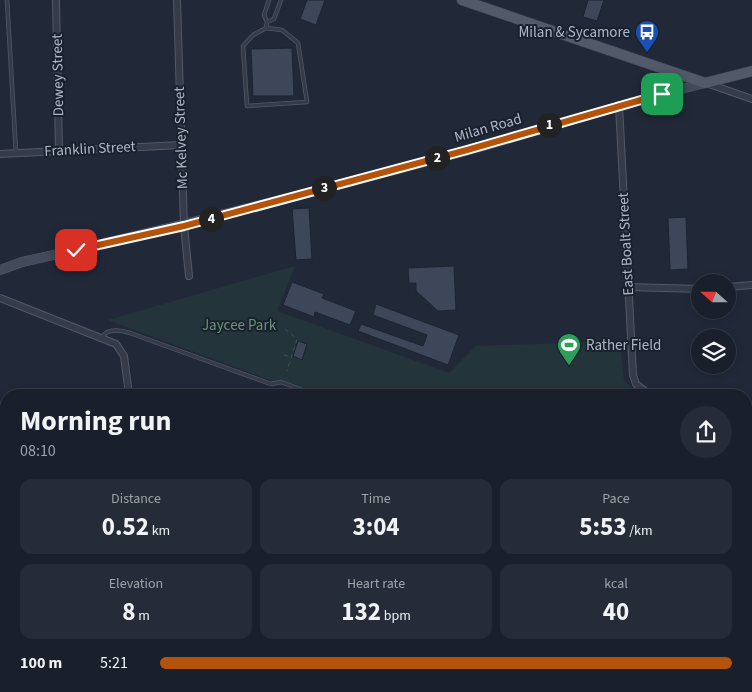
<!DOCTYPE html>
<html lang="en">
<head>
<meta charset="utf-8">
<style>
  body { margin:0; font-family:"Source Sans 3",sans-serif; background:#262c37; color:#f1f3f6; height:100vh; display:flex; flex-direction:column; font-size:19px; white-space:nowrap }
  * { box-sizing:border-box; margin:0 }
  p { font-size:16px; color:#9fa2a9 }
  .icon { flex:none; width:28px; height:28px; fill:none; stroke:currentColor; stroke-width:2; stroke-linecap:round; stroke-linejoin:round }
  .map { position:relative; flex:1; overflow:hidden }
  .panel { position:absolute; left:0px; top:389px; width:752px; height:304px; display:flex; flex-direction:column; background:#191f2b; border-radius:20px 20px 0 0; box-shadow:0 2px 8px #0003,0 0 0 1px #373d47 }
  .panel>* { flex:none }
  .needle { width:32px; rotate:291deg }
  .fabs { position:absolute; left:691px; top:274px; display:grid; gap:10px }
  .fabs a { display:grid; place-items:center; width:45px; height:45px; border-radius:50%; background:#191f2b; box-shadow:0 2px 8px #0003,0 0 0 1px #373d47; font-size:25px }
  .pin { position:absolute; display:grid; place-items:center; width:42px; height:42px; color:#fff; margin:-21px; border-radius:10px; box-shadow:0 2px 8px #0006 }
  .km { position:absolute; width:25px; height:25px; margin:-12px; border-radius:50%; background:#222; color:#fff; font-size:14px; line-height:25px; text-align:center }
  .round { display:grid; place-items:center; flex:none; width:52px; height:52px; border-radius:26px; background:#262c37 }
  .head { display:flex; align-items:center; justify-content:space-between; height:85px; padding:0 20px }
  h1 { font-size:28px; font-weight:700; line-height:38px }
  .metrics { display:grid; grid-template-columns:repeat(3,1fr); gap:8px; height:85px; padding:5px 20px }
  .metrics div { display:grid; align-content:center; border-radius:12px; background:#262c37; text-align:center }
  .metrics b { font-size:25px; font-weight:700 }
  .metrics small { font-size:14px; font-weight:400 }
  .metrics p { font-size:14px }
  ul { padding:0 20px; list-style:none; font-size:16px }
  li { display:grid; grid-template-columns:80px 60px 1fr; align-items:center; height:38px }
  li i { height:12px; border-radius:6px; background:#b45309 }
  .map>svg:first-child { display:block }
  .green { fill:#23353a }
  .building { fill:#3d4759; stroke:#1c2330 }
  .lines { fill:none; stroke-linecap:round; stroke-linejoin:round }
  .lane-casing { stroke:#525967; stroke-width:4.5 }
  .street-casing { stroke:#525967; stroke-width:8 }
  .secondary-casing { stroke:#525967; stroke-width:10 }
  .primary-casing { stroke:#3e4553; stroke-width:11 }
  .path { stroke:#3e5154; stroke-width:1; stroke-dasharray:4 4; stroke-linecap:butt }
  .lane { stroke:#353b49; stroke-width:3 }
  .street { stroke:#353b49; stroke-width:6 }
  .secondary { stroke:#434a5c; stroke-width:9 }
  .primary { stroke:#525a6a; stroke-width:10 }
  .route-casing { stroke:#fff; stroke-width:10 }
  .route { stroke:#b45309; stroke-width:6 }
  .labels { text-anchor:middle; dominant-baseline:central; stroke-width:4; stroke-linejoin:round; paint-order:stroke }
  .poi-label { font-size:15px; fill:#afb6c6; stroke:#1a212e; text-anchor:end }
  .street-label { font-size:15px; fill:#afb6c6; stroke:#1a212e }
  .park-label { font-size:15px; fill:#679776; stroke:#1a212e }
</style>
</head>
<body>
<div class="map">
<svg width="752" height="692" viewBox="0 0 752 692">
  <rect width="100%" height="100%" fill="#212939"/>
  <!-- green -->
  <path class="green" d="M295,266L277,311L449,373L476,346L620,341L624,381L642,395H311L108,320Z
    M746,455L752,456V515L746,522Z"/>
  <!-- building -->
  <path class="building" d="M307,0H325L316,25L300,19Z
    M588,0H604L597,21L583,17Z
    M292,48L294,96H253L251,49Z
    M309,208L312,259L296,260L292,209Z
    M686,217L688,269L670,270L668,218Z
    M454,266L456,310L438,311L416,291V283H409L408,268Z
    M292,282L324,294L322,298L356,311L350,325L315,312L314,317L283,305Z
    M376,304L459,335L448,365L358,331L361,324L423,346L427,335L373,315Z
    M298,341L307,344L302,360L293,356Z"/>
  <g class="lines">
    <!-- lane casing -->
    <g class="lane-casing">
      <path id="lane" d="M7,0L16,153
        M269,0L264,15L267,22L274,19L281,0
        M266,28L282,30L298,43L307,102L247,106L243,46L253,35L266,28L267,22
        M102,337C108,328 120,330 130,333L271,384L281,382L305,391
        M118,395L128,394
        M0,404L6,403
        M0,579H6"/>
    </g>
    <!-- street casing -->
    <g class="street-casing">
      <path id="street" d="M56,0L59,151
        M177,0L184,226L189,276
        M706,83L752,99
        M619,105L633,375L636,384L650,395
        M0,154L181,145
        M628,287L700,289
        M728,287L752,285
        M0,298L116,344L124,356L129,395
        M746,451L752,452
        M0,482L6,481
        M0,500H6
        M746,540L752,532
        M353,686V692
        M480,686V692
        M647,686L648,692"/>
    </g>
    <!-- secondary casing -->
    <g class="secondary-casing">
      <path id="secondary" d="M0,270L22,262C171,229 318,191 465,151C545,129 624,103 705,83
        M746,628L752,627
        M0,664H6"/>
    </g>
    <!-- primary casing -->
    <g class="primary-casing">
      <path id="primary" d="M462,0L705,83L752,71"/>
    </g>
    <!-- path -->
    <path class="path" d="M285,329L297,339L287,371
      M284,355L291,357"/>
    <!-- lane -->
    <use href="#lane" class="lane"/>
    <!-- street -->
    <use href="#street" class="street"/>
    <!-- secondary -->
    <use href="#secondary" class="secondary"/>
    <!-- primary -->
    <use href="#primary" class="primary"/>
  </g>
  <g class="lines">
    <!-- route casing -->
    <g class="route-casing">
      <path id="route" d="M76,250L184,226L467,150L662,94"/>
    </g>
    <!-- route -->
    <use href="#route" class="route"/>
  </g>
  <!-- icons -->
  <defs>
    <g id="bus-pin" transform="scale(1.25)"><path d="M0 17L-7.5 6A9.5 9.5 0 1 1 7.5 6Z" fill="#1a4fb4" stroke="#1a212e"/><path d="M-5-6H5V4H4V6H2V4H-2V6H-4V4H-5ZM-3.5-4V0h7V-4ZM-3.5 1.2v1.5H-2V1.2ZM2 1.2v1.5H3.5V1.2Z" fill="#fff"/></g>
    <g id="stadium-pin" transform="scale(1.25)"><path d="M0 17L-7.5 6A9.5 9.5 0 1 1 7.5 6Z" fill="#2e9e5b" stroke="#1a212e"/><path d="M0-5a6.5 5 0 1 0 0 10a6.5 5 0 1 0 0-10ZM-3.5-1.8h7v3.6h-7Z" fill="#fff"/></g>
  </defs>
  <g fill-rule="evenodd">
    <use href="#bus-pin" x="647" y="32"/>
    <use href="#stadium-pin" x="569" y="345"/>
  </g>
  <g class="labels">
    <!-- poi labels -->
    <g class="poi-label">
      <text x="630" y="32">Milan &amp; Sycamore</text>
      <text x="586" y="345" text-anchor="start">Rather Field</text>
    </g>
    <!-- street labels -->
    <g class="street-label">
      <text transform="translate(58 75) rotate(-91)">Dewey Street</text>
      <text transform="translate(488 128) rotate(-16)">Milan Road</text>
      <text transform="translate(181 138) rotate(-92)">Mc Kelvey Street</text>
      <text transform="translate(90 149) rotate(-3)">Franklin Street</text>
      <text transform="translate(626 244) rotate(-93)">East Boalt Street</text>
    </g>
    <!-- park labels -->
    <g class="park-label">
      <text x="239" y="325">Jaycee Park</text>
    </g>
  </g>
</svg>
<div class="fabs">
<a><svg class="needle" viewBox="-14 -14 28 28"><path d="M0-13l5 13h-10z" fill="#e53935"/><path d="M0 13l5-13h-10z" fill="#9fa2a9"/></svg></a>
<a><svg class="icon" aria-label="layers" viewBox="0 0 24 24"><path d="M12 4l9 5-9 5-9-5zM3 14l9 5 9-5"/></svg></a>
</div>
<div class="pin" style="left:662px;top:94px;background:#1e9e55"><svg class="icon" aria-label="arrive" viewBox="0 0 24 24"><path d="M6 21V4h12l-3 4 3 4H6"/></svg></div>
<div class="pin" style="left:76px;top:250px;background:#d93025"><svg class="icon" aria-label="check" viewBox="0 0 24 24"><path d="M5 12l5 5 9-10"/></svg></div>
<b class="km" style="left:549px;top:125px">1</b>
<b class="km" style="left:437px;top:158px">2</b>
<b class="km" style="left:324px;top:188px">3</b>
<b class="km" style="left:211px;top:219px">4</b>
<section class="panel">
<div class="head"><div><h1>Morning run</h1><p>08:10</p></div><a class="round"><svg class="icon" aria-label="share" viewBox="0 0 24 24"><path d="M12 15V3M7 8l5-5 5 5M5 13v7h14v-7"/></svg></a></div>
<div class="metrics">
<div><p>Distance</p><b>0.52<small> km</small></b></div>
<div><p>Time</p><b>3:04</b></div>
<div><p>Pace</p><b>5:53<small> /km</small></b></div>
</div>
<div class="metrics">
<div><p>Elevation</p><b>8<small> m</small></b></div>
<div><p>Heart rate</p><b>132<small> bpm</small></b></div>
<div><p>kcal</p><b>40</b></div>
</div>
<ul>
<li><b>100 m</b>5:21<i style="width:100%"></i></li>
</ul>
</section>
</div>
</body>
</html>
